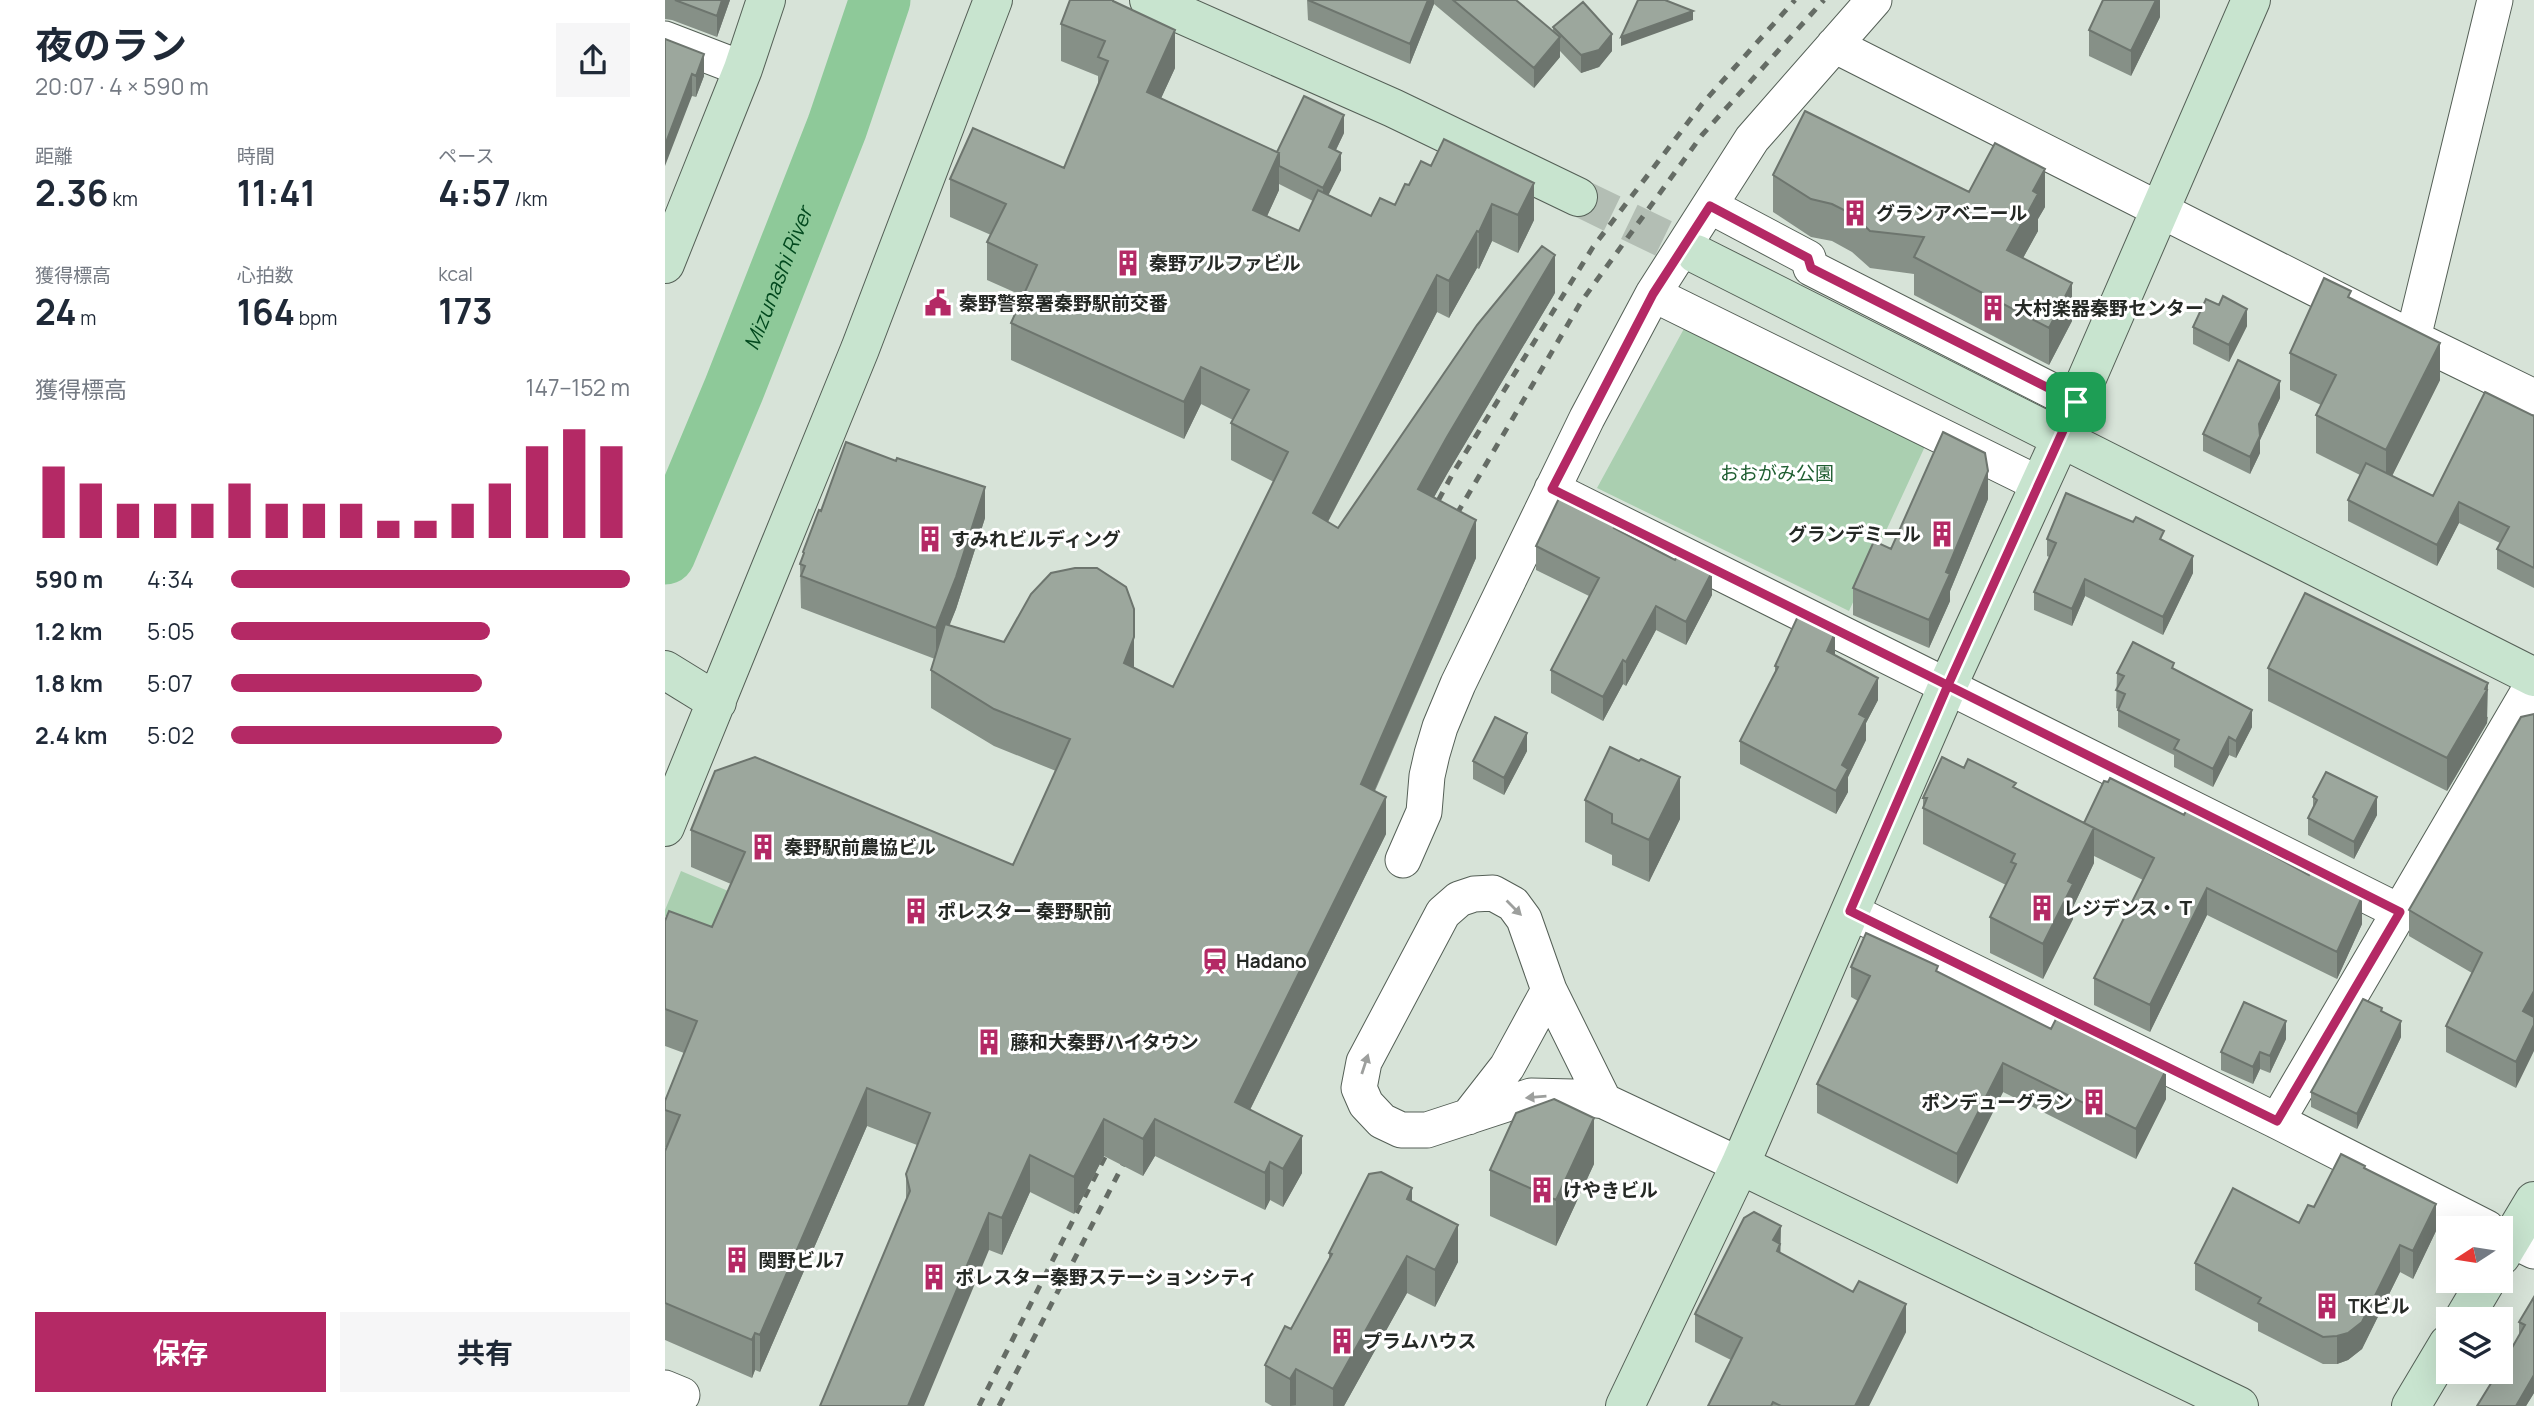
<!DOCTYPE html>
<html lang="ja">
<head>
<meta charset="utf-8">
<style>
  body { margin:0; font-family:Manrope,"Noto Sans JP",sans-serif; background:#f6f6f7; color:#1f2937; height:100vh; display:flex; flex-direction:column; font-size:26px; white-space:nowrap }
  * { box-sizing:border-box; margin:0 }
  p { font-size:23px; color:#747a83 }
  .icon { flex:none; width:38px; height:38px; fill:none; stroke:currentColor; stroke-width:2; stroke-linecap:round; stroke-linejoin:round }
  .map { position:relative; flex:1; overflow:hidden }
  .panel { display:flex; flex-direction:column; background:#fff; width:665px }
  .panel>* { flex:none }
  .needle { width:46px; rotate:258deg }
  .tools { position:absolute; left:1771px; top:1216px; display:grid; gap:14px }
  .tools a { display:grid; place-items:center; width:77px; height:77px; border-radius:0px; background:#fff; box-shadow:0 7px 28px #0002; font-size:35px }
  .pin { position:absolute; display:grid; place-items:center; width:60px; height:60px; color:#fff; margin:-30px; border-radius:14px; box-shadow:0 4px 10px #0006 }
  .round { display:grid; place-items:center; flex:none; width:74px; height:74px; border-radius:0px; background:#f6f6f7 }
  .summary { display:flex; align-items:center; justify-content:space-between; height:119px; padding:0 35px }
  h1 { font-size:38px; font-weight:700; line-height:52px }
  .metrics { display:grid; grid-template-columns:repeat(3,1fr); gap:10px; height:119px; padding:7px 35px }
  .metrics div { display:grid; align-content:center }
  .metrics b { font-size:35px; font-weight:700 }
  .metrics small { font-size:19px; font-weight:400 }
  .metrics p { font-size:19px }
  .chart { height:196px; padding:14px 35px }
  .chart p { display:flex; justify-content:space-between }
  .chart svg { width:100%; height:126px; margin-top:7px; stroke:#b42965; stroke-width:6 }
  .button { display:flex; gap:14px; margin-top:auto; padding:14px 35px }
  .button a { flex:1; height:80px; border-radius:0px; background:#b42965; color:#fff; font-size:28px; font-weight:700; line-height:80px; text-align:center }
  .button a+a { background:#f6f6f7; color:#1f2937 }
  ul { padding:0 35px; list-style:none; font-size:23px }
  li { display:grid; grid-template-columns:112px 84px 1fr; align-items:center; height:52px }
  li i { height:18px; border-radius:9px; background:#b42965 }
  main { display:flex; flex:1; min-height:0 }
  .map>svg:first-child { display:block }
  .green { fill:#aacfb0 }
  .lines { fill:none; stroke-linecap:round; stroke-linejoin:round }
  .river { stroke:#8ec999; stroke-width:61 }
  .secondary-tunnel { stroke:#b3beb4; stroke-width:38; stroke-dasharray:38 19; stroke-linecap:butt }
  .street-casing { stroke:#545f56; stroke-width:37 }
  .secondary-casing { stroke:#545f56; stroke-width:40 }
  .street { stroke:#fff; stroke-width:35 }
  .secondary { stroke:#c8e4cf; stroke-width:38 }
  .rail { stroke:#656c65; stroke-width:5; stroke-dasharray:9 9; stroke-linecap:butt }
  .wall { fill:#869087; fill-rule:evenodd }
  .shaded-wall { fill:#6d756e }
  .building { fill:#9ca79d; stroke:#6d756e; stroke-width:2 }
  .oneway { fill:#9d9f9d }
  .route-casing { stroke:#fff; stroke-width:14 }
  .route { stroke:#b42965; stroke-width:9 }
  .labels { text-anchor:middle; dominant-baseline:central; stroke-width:6; stroke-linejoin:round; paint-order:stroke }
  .poi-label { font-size:19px; font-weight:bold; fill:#252925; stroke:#fff; text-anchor:start }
  .park-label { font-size:19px; fill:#1f5e31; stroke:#fff }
  .water-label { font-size:21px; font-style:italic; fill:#02491e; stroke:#fff }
</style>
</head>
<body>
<main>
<section class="panel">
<div class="summary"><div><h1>夜のラン</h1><p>20:07 · 4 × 590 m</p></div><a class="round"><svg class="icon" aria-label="share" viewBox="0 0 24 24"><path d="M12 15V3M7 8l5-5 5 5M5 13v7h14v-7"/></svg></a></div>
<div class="metrics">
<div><p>距離</p><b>2.36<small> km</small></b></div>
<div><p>時間</p><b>11:41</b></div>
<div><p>ペース</p><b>4:57<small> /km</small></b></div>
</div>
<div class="metrics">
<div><p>獲得標高</p><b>24<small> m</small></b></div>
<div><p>心拍数</p><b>164<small> bpm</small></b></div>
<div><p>kcal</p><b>173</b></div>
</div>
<div class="chart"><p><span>獲得標高</span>147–152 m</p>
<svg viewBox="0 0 160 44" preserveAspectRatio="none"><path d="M5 44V19M15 44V25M25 44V32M35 44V32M45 44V32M55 44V25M65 44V32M75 44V32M85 44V32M95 44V38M105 44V38M115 44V32M125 44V25M135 44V12M145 44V6M155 44V12"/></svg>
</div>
<ul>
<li><b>590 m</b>4:34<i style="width:100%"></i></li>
<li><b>1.2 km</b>5:05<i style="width:65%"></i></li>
<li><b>1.8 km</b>5:07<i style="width:63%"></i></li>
<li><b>2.4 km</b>5:02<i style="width:68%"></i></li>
</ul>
<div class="button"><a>保存</a><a>共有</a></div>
</section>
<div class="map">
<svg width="1869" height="1406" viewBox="0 0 1869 1406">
  <rect width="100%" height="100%" fill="#d7e3d8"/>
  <!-- green -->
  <path class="green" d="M1021,325L1262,442L1184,611L932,488Z
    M16,871L75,896L55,939L0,916V910Z"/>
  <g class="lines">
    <!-- river -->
    <path class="river" id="s1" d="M0,554L69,389L172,127L215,0"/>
    <!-- secondary-tunnel -->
    <path class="secondary-tunnel" d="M913,197L1031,254"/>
    <!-- street casing -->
    <g class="street-casing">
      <path id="street" d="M0,39L78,69
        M1169,45L1748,338L1869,397
        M1045,206L1143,258L1146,268L1411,403
        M988,294L1374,484
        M1748,338L1830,0
        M887,489L1735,912
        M738,860L759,812L762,776L767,754L775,727L793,684L922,418L988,294L1087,139L1209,0
        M1185,911L1612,1121L1822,1228
        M939,1101L884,990L859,919L848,904L828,893L809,894L794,899L778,913L699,1062L694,1088L701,1104L717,1121L736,1130H762L866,1096L908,1097L939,1101L1075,1165
        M803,1117L842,1067L884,990
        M1612,1121L1869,682
        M1836,1235L1869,1251
        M0,1388L17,1395L9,1406"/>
    </g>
    <!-- secondary casing -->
    <g class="secondary-casing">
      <path id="secondary" d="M484,0L728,108L913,197
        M1031,254L1869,677
        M0,264L78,69L101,0
        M0,670L52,702
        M0,827L195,349L328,0
        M1075,1165L1574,1406
        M1836,1256L1869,1201
        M1798,1320L1821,1281
        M960,1406L1075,1165L1283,685L1396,438L1586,0
        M1746,1406L1783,1344"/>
    </g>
    <!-- street -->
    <use href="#street" class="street"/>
    <!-- secondary -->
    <use href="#secondary" class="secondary"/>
    <!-- rail -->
    <path class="rail" d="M765,516L788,473L928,247L1037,104L1130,0
      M783,529L916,302L1037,135L1159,0
      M314,1406L448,1141
      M334,1406L466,1149"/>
  </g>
  <!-- wall -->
  <path class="wall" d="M0,0H65L52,37L7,20L0,19Z
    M449,0V2L510,68L496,98L612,152L679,133L671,150L676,170L663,195L706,216L730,205L744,185L756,161L869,220L853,253L827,241L814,269L812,268L784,318L772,312L663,522L673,528L890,293L782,474L769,497L811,558L710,791L721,834L585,1110L637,1173L618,1207L605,1200L600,1210L490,1156L478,1176L439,1156L409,1214L365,1192L337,1255L324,1250L241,1200V1174L252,1145L202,1126L95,1372L90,1370L87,1378L0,1340V1151L1,1148L0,1147V1101L19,1053L0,1046V921L47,927L66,884L26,867V830L348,865L391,771L329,746L266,708V670L270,659L136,608L135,564L138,557V552L320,518L291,609L284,625L339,642L469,668L508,687L609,482L566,460V423L568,420L536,404L519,439L346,360V323L358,296L322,280V242L326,235L285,217V179L399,168L433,85V76L396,61V24ZM614,184L648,201L634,231L602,216L614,190Z
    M642,0H851L888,31V27L947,51L934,67L916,73L895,51V57L869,88L769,4L745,64L643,20Z
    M1495,0V17L1466,76L1424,56V30Z
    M0,39L39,76L31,97L27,96Z
    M1108,175L1304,192L1380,207L1373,219V231L1358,258L1407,321L1384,365L1249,295V274L1205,268L1187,252L1167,241L1146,237L1108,212Z
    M1686,298L1775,380L1727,476L1768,496L1869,416V588L1832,569V549L1835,543L1794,523L1772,566L1683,521V500L1695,475L1651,453V415L1656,405L1625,390V353Z
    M1582,326L1564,362L1528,344V327Z
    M1615,398L1595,440V453L1585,474L1538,451V434Z
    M1323,499L1285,591V601L1264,648L1188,615V588L1226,549Z
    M952,530L1047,595L1021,645L991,630L961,686L958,684L938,721L886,693V670L924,596L871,570V546Z
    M1382,539L1499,541L1528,573L1498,635L1420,596L1407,626L1369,610V592L1384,557L1382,556Z
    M1170,655L1213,700L1201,723V740L1183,777V792L1171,814L1075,764V741L1110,672V666Z
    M1603,668L1823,717L1822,723L1782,791L1603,701Z
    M1509,670L1587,727L1571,758L1564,755L1548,787L1509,767V755L1453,727V709L1451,708L1452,673Z
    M1856,717L1851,1088L1781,1052V1026L1807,973L1744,936V910Z
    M862,751L839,795L808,779V761Z
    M1299,768L1351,788L1419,823L1519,815L1548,823L1644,875L1697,888V924L1672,979L1542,915L1485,1032L1429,1005V978L1478,880L1429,856V863L1408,907V919L1378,979L1325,953V917L1341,885L1258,844V798Z
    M1648,797L1712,815L1689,859L1643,835V818L1648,808Z
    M920,800L1015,819L984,882L947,865V855L920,842Z
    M1186,967L1273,972L1501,1099L1471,1159L1338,1092L1292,1184L1152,1113V1084L1193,1001L1186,997Z
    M1717,1011L1736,1037L1692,1129L1646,1107V1092Z
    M1621,1039L1605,1073L1595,1069L1588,1084L1556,1070V1052Z
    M929,1164L891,1246L825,1216V1170Z
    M1700,1169L1771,1231L1748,1279L1735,1272L1697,1349L1683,1360L1672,1364H1658L1593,1331V1323L1530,1290V1263L1634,1223L1649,1207Z
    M747,1202L793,1262L770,1307L742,1293L679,1406H607L600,1402V1365L626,1329L664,1259V1253Z
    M1116,1253L1241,1332L1204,1406H1043L1066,1360L1030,1342V1314Z
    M1869,1297V1393L1861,1406H1812L1854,1335V1322Z"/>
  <!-- shaded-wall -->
  <path class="shaded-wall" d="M57,0H65L52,37V16Z
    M763,0H769V4L745,64V44Z
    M1491,0H1495V17L1466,76V51Z
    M1028,11V20L956,46V37Z
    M510,30V68L482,129V92Z
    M947,34V51L934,67L916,73V55Z
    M895,37V57L869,88V68Z
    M39,54V76L31,97V76Z
    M27,74V96L0,166V145Z
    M679,115V133L664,164V147Z
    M614,153V190L588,247V210Z
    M676,153V170L658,206V188Z
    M1380,169V207L1373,219V231L1342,287V250L1368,191Z
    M869,183V220L853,253V215Z
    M827,204V241L814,269V232Z
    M812,231V268L784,318V281Z
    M890,255V293L782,474L753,526V489L782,437Z
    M772,275V312L648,550V513Z
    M1407,283V321L1384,365V328Z
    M1582,309V326L1564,362V345Z
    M1775,343V380L1721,488V450Z
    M536,367V404L519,439V402Z
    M1615,381V398L1595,440V453L1585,474V457L1594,424Z
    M1323,471V499L1285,591V601L1264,648V620L1281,572Z
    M320,487V518L291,609L271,660V628Z
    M1794,502V523L1772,566V545Z
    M811,520V558L696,821V784Z
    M1528,556V573L1498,635V617Z
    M1047,572V595L1021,645V622Z
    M1420,579V596L1407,626V609Z
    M991,606V630L961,686V662Z
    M1170,633V656L1162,651Z
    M469,637V674L459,663Z
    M958,660V684L938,721V697Z
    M1213,678V700L1201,723V740L1183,777V792L1171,814V791L1177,765L1194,714Z
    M1823,683L1822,723L1782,791V758Z
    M1587,710V727L1571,758V741Z
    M862,733V751L839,795V778Z
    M1564,737V755L1548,787V769Z
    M1015,777V819L984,882V840Z
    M721,797V834L570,1140V1102Z
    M1712,797V815L1689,859V842Z
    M1429,828V863L1408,907V919L1378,979V944L1403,881Z
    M1542,888V915L1485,1032V1005Z
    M1697,888V924L1672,979V952Z
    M1869,991V1018L1858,1011Z
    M1621,1021V1039L1605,1073V1056Z
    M1736,1021V1037L1692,1129V1114Z
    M1869,1025V1051L1851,1088V1062Z
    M1595,1052V1069L1588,1084V1067Z
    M1338,1063V1092L1292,1184V1154Z
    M1501,1070V1099L1471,1159V1129Z
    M202,1088V1126L95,1372V1335Z
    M929,1118V1164L891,1246V1200Z
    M439,1119V1156L409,1214V1177Z
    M490,1119V1156L478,1176V1139Z
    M637,1136V1173L618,1207V1169Z
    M365,1155V1192L337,1255V1218Z
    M605,1162V1200L600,1210V1173Z
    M747,1188V1225L742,1199Z
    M1771,1204V1231L1748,1279V1251Z
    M324,1213V1250L259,1406H243Z
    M793,1225V1262L770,1307V1270Z
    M1116,1226L1115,1272L1108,1240Z
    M1735,1245V1272L1697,1349L1683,1360L1672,1364V1336Z
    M742,1256V1293L679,1406H668V1389Z
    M1241,1304V1332L1204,1406H1190Z
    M90,1333V1370L87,1378V1340Z
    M631,1369V1405L625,1406V1379Z
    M1869,1375V1393L1861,1406H1851Z"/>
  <!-- building -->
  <path class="building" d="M10,0H57L52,16Z
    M405,0H448V1L510,30L482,92L614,153L588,210L634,231L653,190L706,216L715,198L730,205L740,184L744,185L756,161L766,166L779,139L869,183L853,215L827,204L814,232L812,231L784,281L772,275L648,513L673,528L812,325L877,246L890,255L782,437L753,489L811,520L696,784L721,797L570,1102L637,1136L618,1169L605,1162L600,1173L490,1119L478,1139L439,1119L409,1177L365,1155L337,1218L324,1213L243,1406H155L245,1191L241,1174L265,1113L202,1088L95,1335L90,1333L87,1340L0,1303V1151L15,1115L0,1110V1101L32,1021L0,1009V921L4,911L47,927L80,852L26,830L50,771L90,757L348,865L405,739L329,709L266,670L280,624L339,642L366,594L386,573L410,568H432L461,587L469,609V637L459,663L508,687L623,452L566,423L584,390L536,367L519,402L346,323L372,265L322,242L341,204L285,179L308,128L399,168L443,61L433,57L440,41L396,24Z
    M643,0H763L745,44Z
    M788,0H851L895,37L869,68Z
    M973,0H1000L1028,11L956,37Z
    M1438,0H1491L1466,51L1424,30Z
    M918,2L947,34L934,50L916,55L888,27Z
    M0,39L39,54L31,76L27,74L0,145Z
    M639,96L679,115L664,147L676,153L658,188L614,166V153L612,152Z
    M1140,111L1304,192L1330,143L1380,169L1368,191L1373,194L1342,250L1407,283L1384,328L1249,257L1259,237L1205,231L1187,214L1167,204L1146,199L1108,175Z
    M1659,278L1686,291L1683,297L1775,343L1721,450L1651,415L1671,375L1625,353Z
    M1558,296L1582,309L1564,345L1528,327L1541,299L1554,305Z
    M1573,360L1615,381L1594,424L1595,436L1585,457L1538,434Z
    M1820,392L1869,416V568L1832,549L1844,527L1794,502L1772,545L1683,500L1701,463L1768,496Z
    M1278,432L1320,453L1323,471L1281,572L1285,574L1264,620L1188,588L1209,541L1226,549Z
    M181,442L231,461L232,458L320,487L291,577L271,628L136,576L140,566L135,564L139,553L138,552L154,510L156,511Z
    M1401,493L1468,522L1471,517L1499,531L1495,539L1528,556L1498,617L1420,579L1407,609L1369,592L1391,543L1382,539Z
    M896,494L952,522L949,528L1010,560L1013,555L1047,572L1021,622L991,606L961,662L958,660L938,697L886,670L934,578L871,546Z
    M1640,593L1823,683L1820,689L1822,690L1782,758L1603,668Z
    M1133,616L1170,633L1162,651L1213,678L1194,714L1201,718L1177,765L1183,769L1171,791L1075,741L1113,667L1110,666Z
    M1468,642L1509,663L1507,668L1587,710L1571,741L1564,737L1548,769L1509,749L1514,740L1453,710L1460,694L1451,690L1459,676L1452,673Z
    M1869,714V991L1858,1011L1869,1017V1025L1851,1062L1781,1026L1817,953L1744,910L1856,717Z
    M830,717L862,733L839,778L808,761Z
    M945,747L974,761L976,759L1015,777L984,840L947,823V814L920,800Z
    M1277,757L1299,768L1303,759L1351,783L1348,787L1429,828L1403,881L1408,884L1378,944L1325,917L1351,864L1346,862L1350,854L1258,808L1262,798H1258Z
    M1661,772L1712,797L1689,842L1643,818L1652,800L1648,797Z
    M1445,778L1519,815L1524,805L1548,817L1546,822L1644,875L1649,864L1697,888L1694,895L1697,897L1672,952L1542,888L1485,1005L1429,978L1489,858L1419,823L1439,781L1443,782Z
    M1201,933L1273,966L1271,971L1386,1029L1393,1015L1501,1070L1471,1129L1338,1063L1292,1154L1152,1084L1205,976L1186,967Z
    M1698,999L1717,1008L1716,1011L1736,1021L1692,1114L1646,1092Z
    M1579,1002L1621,1021L1605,1056L1595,1052L1588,1067L1556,1052Z
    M889,1099L929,1118L891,1200L825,1170L851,1113Z
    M1676,1154L1700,1166L1699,1168L1771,1204L1748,1251L1735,1245L1697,1322L1683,1333L1672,1336L1658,1337L1593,1303L1596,1298L1530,1263L1568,1188L1634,1223L1643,1205L1649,1207Z
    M716,1172L747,1188L742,1199L793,1225L770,1270L742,1256L668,1389L631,1369L625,1379L600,1365L620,1326L626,1329L667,1254L664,1253L704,1174Z
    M1089,1212L1116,1226L1108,1240L1115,1244L1112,1251L1188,1292L1194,1281L1241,1304L1190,1406H1116L1108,1402L1106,1406H1043L1077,1338L1030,1314L1079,1218Z
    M1869,1297V1375L1851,1406H1812L1833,1372H1836V1367L1860,1325L1854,1322Z"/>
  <!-- one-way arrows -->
  <defs><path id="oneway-solid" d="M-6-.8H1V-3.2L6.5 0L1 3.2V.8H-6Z" transform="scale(1.75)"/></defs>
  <g class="oneway">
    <use href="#oneway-solid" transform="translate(849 908) rotate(45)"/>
    <use href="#oneway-solid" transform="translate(700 1064) rotate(-72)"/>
    <use href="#oneway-solid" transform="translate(871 1097) rotate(175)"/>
  </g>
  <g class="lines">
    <!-- route casing -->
    <g class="route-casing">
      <path id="route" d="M1411,402L1283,685L1185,911L1612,1121L1735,912C1577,832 1418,753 1260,674L887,489L988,294L1045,206L1143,258L1146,268L1411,402"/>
    </g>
    <!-- route -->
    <use href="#route" class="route"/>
  </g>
  <!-- icons -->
  <defs>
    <g id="building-bare" transform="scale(2.1)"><path d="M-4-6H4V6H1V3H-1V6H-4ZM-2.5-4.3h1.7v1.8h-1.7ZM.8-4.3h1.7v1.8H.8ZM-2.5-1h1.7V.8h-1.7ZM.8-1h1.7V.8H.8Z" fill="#b42965" stroke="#fff" stroke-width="2.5" paint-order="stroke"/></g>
    <g id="civic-bare" transform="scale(2.1)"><path d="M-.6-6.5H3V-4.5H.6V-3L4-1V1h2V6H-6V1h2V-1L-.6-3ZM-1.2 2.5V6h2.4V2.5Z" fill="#b42965" stroke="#fff" stroke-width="2.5" paint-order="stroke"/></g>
    <g id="station-bare" transform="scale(2.1)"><path d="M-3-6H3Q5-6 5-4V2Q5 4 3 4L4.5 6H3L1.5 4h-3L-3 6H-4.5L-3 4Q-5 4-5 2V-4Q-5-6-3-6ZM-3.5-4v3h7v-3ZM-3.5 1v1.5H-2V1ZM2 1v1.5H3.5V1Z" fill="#b42965" stroke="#fff" stroke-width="2.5" paint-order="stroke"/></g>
  </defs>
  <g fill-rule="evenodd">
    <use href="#building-bare" x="1190" y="213"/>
    <use href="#building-bare" x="463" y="263"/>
    <use href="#civic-bare" x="273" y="303"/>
    <use href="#building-bare" x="1328" y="308"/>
    <use href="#building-bare" x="1277" y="534"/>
    <use href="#building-bare" x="265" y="539"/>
    <use href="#building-bare" x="98" y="847"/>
    <use href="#building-bare" x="1377" y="908"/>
    <use href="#building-bare" x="251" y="911"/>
    <use href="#station-bare" x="550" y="961"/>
    <use href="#building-bare" x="324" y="1042"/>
    <use href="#building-bare" x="1429" y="1102"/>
    <use href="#building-bare" x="877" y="1190"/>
    <use href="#building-bare" x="72" y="1260"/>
    <use href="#building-bare" x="269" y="1277"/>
    <use href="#building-bare" x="1662" y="1306"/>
    <use href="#building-bare" x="677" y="1341"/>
  </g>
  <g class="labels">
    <!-- poi labels -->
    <g class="poi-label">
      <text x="1211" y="213">グランアベニール</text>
      <text x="484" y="263">秦野アルファビル</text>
      <text x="294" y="303">秦野警察署秦野駅前交番</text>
      <text x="1349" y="308">大村楽器秦野センター</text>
      <text x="1256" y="534" text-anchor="end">グランデミール</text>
      <text x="286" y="539">すみれビルディング</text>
      <text x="119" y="847">秦野駅前農協ビル</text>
      <text x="1398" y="908">レジデンス・Ｔ</text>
      <text x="272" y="911">ポレスター 秦野駅前</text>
      <text x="571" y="961">Hadano</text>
      <text x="345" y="1042">藤和大秦野ハイタウン</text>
      <text x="1408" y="1102" text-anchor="end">ポンデューグラン</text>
      <text x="898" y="1190">けやきビル</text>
      <text x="93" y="1260">関野ビル7</text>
      <text x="290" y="1277">ポレスター秦野ステーションシティ</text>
      <text x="1683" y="1306">TKビル</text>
      <text x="698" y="1341">プラムハウス</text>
    </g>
    <!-- park labels -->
    <g class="park-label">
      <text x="1112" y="473">おおがみ公園</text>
    </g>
    <!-- water labels -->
    <g class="water-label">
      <text stroke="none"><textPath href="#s1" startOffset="298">Mizunashi River</textPath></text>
    </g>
  </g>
</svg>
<div class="tools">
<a><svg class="needle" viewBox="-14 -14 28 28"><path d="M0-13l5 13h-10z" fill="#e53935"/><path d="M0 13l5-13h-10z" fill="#747a83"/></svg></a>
<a><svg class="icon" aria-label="layers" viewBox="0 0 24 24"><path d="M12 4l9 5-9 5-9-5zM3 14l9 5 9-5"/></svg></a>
</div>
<div class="pin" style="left:1411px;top:402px;background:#1e9e55"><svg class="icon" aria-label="arrive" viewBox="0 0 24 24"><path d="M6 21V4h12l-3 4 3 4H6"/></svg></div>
</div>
</main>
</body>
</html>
